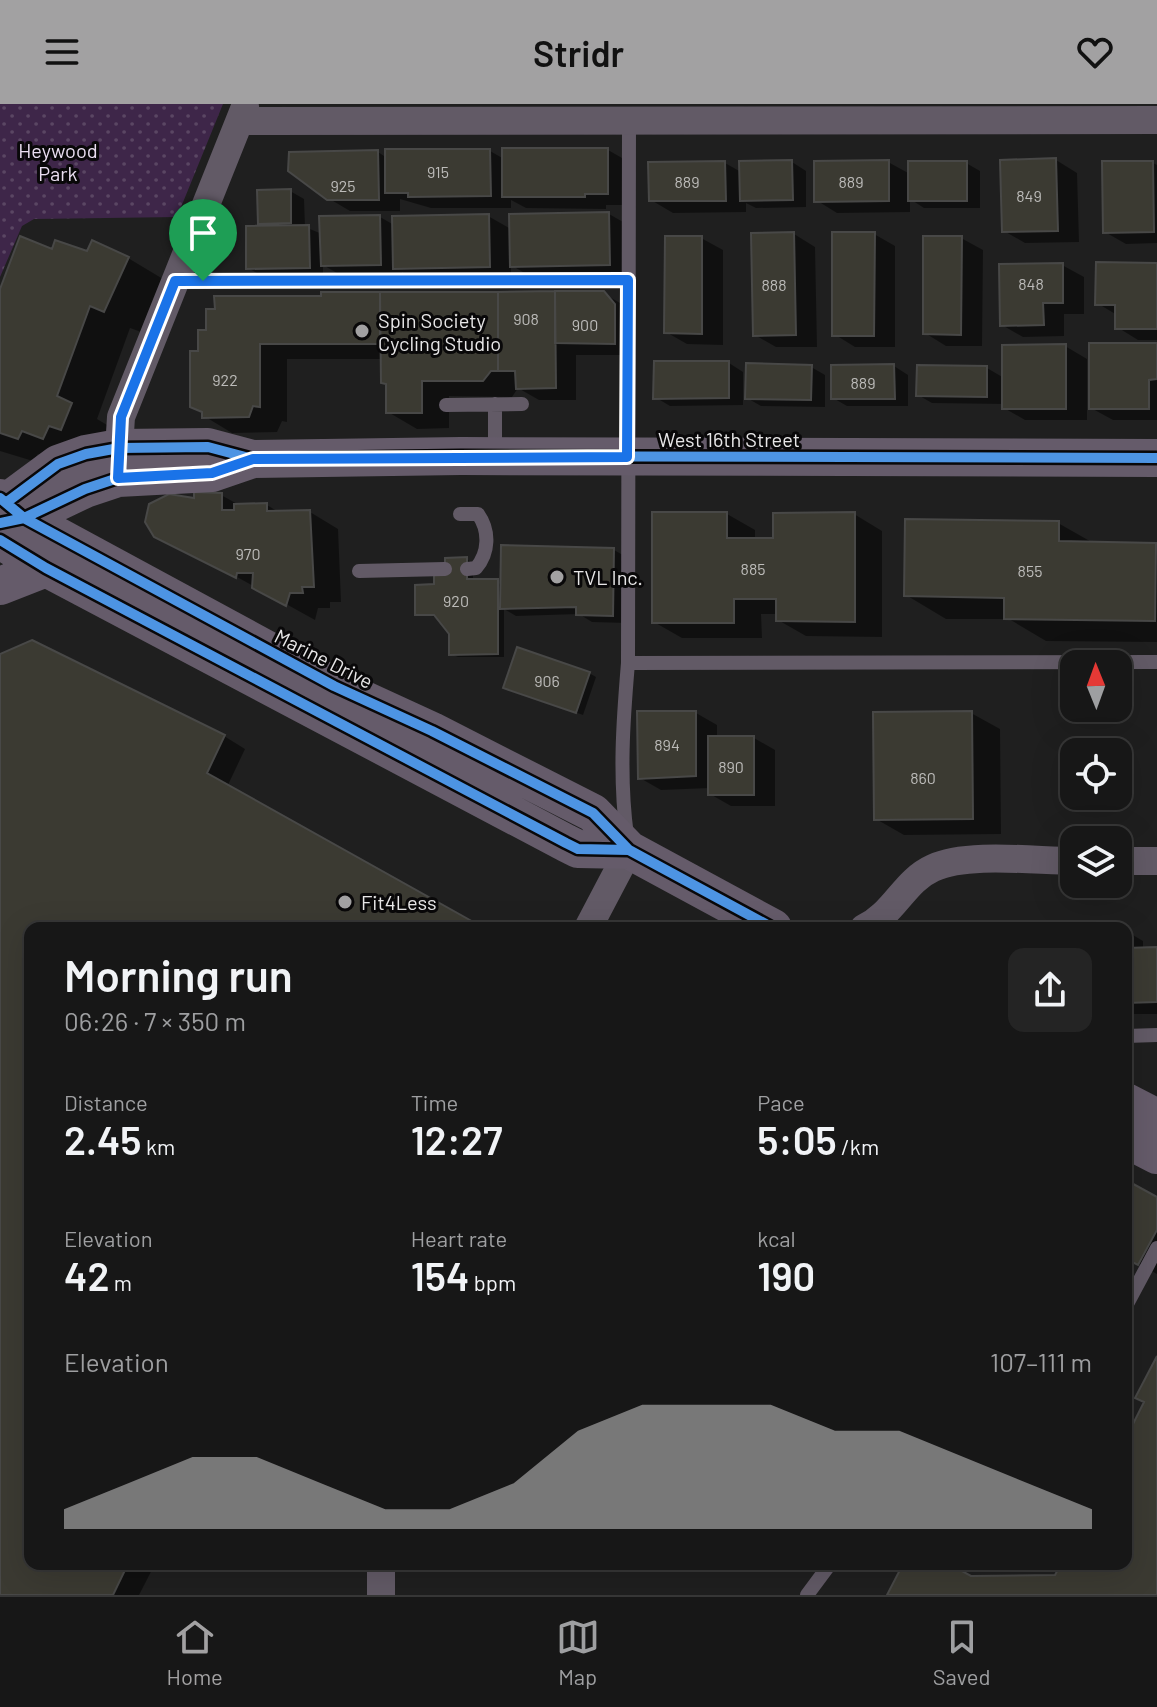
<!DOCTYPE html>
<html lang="en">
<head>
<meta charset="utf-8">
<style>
  body { margin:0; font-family:Barlow,sans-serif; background:#242424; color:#f1f3f6; height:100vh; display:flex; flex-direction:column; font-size:30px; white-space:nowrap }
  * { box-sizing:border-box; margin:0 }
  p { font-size:26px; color:#9e9fa1 }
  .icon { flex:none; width:44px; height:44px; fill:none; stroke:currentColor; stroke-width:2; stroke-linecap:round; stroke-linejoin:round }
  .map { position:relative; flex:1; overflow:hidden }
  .panel { position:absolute; left:24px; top:818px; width:1108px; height:648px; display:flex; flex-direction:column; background:#171717; border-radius:16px; box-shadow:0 8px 32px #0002,0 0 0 2px #363636 }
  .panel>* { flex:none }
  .needle { width:52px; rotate:359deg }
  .fabs { position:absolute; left:1060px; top:546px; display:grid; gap:16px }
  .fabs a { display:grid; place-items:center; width:72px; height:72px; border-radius:16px; background:#171717; box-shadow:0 8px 32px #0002,0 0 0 2px #363636; font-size:40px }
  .pin { position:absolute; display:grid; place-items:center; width:68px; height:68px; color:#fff; margin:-82px -34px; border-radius:50% 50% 50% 0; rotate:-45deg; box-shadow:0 0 8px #0007 }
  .pin .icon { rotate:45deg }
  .round { display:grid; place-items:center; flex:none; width:84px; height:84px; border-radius:16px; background:#242424 }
  .head { display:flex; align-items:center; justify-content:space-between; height:136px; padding:0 40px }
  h1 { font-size:44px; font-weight:600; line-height:60px }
  .metrics { display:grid; grid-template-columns:repeat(3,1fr); gap:12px; height:136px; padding:8px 40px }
  .metrics div { display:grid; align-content:center }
  .metrics b { font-size:40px; font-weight:600 }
  .metrics small { font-size:22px; font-weight:400 }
  .metrics p { font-size:22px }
  .chart { height:224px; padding:16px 40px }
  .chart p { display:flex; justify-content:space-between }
  .chart svg { width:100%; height:144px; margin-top:8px; fill:#a2a1a2; opacity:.7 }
  header { display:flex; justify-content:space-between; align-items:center; height:104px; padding:0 40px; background:#a2a1a2; color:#111; font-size:36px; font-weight:600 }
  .tabs { display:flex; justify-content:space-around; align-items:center; height:112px; border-top:2px solid #363636; background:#171717; font-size:22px; color:#9e9fa1 }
  .tabs a { display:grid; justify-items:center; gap:4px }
  .tabs .current { color:#a2a1a2 }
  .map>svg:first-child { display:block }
  .park { fill:url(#park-dots) }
  .shadow { fill:#0007 }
  .building { fill:#3b3a32; stroke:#484847; stroke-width:2 }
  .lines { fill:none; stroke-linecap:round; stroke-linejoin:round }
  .lane { stroke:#625a66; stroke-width:14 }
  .street { stroke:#625a66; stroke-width:28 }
  .secondary { stroke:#655b6a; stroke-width:38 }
  .cycleway-casing { stroke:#090809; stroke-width:15 }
  .cycleway { stroke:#4d94e3; stroke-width:10 }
  .route-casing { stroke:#fff; stroke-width:16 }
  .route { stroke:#1a73e8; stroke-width:10 }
  .poi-dot { fill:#a2a1a2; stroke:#090809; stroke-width:3 }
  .labels { text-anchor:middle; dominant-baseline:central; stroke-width:6; stroke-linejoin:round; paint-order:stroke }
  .number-label { font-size:16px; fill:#bdbcba }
  .park-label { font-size:20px; fill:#ebdff2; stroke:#090809 }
  .poi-label { font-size:20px; fill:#e8e7e8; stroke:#090809; text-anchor:start }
  .street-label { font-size:20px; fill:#e8e7e8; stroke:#090809 }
</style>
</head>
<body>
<header><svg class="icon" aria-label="menu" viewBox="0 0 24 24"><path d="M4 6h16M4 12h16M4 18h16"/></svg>Stridr<svg class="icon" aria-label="heart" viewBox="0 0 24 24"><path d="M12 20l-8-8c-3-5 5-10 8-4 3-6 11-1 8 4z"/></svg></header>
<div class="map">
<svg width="1157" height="1491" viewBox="0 0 1157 1491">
  <defs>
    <pattern id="park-dots" width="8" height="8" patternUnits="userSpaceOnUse" patternTransform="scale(2)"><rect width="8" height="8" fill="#3e2649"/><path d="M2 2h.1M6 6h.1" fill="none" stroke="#5a4663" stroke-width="1.8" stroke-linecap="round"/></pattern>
  </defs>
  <rect width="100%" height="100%" fill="#1f1f1f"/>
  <!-- park -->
  <path class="park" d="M0,0H223L177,113L34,115L22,122L0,173Z"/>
  <!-- shadow -->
  <path class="shadow" d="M608,46L629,58V101H606V105L526,104L511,96V104H431L400,95V107H350L328,94L378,48L387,54L490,47L504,55Z
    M1056,56L1077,69L1079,138L1025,139L1004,127Z
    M792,58L806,67V103L756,104L746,99V108L673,109L651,96L725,59L741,68Z
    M888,58L910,70L966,59L980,67V104H924L910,95V108L837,109L816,96Z
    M1153,59L1157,61V139L1126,140L1105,128Z
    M290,87L304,95L305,123L322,130L380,113L394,121L488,112L511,125L609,110L630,122L631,173L533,174L511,161V175L417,176L402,168V172L344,173L323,161V171L262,172L248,164L268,124L260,118Z
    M794,130L815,143L817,243H776L755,231Z
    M874,130L895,142V243H855L834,230Z
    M701,134L723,146V241L687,240L666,228Z
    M961,134L983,146L982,242H946L925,229Z
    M53,148L128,154L168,178L144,229L130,224L97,315L112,324L59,357L38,350L33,357L0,347V188Z
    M1062,161L1084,173V210H1064V232L1023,233L1002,221Z
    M1157,161V236H1138L1117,223V211L1097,199Z
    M603,189L625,202L636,214V251H576V296H539L518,284L512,293L449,292V324L417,325L388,308V281L383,278V255H287V318L282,317L277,328L232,329L204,312L200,249L217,207V194Z
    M1157,241V316H1113L1091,304Z
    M1065,242L1087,255V316H1025L1004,304V300L932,299L918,291L987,264L1004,274Z
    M729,259L743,268V301L670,302L655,293Z
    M894,262L908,271V302H847L833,294Z
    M811,263L825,271V303L761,302L747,294Z
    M221,391L241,402L267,401L280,409L310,408L338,425L341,498H330V504H318L315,516L228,468L148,410L156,396L169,392L196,396Z
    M727,410L755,426V436H775L854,410L882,427V533L806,532L778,516V510H761L762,534H682L654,518Z
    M1058,419L1095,440L1157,441V538L1046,537L1009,515H946L906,491Z
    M614,446L628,454L627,519L592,518L579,510L516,512L504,505V553H458L451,550V529L439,513L417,510L436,482L466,455L473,459V477L502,480Z
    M0,553L224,632L245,645L227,683L480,824H30V1460H155L139,1491H0Z
    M589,569L596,573L583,611L506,583Z
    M696,609L717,621V634H754L775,646V702H731L710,690V684L661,686L640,674Z
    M971,609L1000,625L1001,730L904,731L876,715Z
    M1126,827L1143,837V845H1157V910H1126Z
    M1126,1078L1157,1095V1170L1126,1153Z"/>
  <!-- building -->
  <path class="building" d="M502,44H608V90H585V93H502Z
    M385,45H490L491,92L408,93V89H385Z
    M378,46L379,96H327L288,67L289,48Z
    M1056,54L1058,127L1002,128L1000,56Z
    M792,56L793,96L740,97L739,57Z
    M889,56V97L814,98V57Z
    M725,57L726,97H649L648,58Z
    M908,57H967V97H908Z
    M1102,57H1153L1154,128L1103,129Z
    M291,85V119L258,120L257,86Z
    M609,108L610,161L510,163L509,110Z
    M489,110L490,163L393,165L392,112Z
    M380,111L381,161L321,162L319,112Z
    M309,121L310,164L246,165V122Z
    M794,128L796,231L753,232L751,129Z
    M832,128H875L874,232H832Z
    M20,132L52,145L55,136L87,147L92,136L129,153L104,208L90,202L57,292L72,299L61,326L49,322L43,335L22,327L18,335L0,329V185Z
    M665,132H702V230L664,229Z
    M923,132H962L961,231L923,230Z
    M1096,158L1157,159V225H1115V201H1095Z
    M1063,159V199H1043L1044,221L1000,222L999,160Z
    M555,187H604L615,200V240L555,239Z
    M555,187L556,284L516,285L515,267H498V188Z
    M321,188H380V240H260V303L253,302L249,313L202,314V308L190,303V247H198V226H206V205H215L214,192H321Z
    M380,188H498V267H491L483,277H422V309H386V280L381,279Z
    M1089,239H1157V275L1149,276V305H1089Z
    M1066,240V305H1002V241Z
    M654,257H729V294L653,295Z
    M746,259L812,261L811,296L745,295Z
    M894,260L895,295H831V261Z
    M917,261L987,262V293L916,292Z
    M194,388L222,389V406H234V400L267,399V407L310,406L314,483H302L303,489H290L286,502L252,484L253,469H237L236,474L154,433L145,418L149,400L169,390L194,394Z
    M652,408H727V434H773V409L855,408V518L776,517V495H734V519H652Z
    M905,415L1059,417V437L1156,439L1155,517L1004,515V494L904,492Z
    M501,441L614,444L613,512L576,511V503L500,505Z
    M467,453V475H498V550L449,551V530L434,511H415V481L434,480V469L445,468V454Z
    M32,536L225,631L207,669L484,824H30V1460H128L113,1491H0V550Z
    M517,543L590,568L576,609L503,584Z
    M637,607H696V672L638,675Z
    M972,607L973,715L874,716L873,608Z
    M708,632H754V691H708Z
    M1157,843V898L1126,899V844Z
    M1126,1076L1157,1093V1126L1138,1161L1126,1155Z
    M1157,1252V1491H887L903,1460H949L971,1472L1055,1471L1061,1460H1126V1334L1144,1298L1135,1294Z"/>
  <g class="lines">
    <!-- lane -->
    <path class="lane" d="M175,177L628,176
      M495,300V352
      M446,301L522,300
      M460,410H478C490,427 489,449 476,464L467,465
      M359,467L445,465
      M628,559L1157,558
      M627,732C619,673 623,618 628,559L629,18
      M1126,932L1157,931
      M1126,1202L1157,1144
      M807,1491L830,1460"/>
    <!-- street -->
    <path class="street" d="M240,17L1157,16
      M118,361L121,313L245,3
      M1118,757H1157
      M588,824L629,746
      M864,824C894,810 904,777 933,764C967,748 1036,757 1074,757
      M381,1460V1491"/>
    <!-- secondary -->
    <path class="secondary" d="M0,394L24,414L334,582L432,627L593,709L629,746L773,824
      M0,403L58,360L86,350L119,344L208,343L253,355L461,352L1157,354
      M7,417L24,414L85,385L118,374L212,369L253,355
      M0,436L46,464L566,739L578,745L629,746
      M0,482L46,464
      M1126,998L1157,1014
      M1126,1035L1157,1051"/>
    <!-- cycleway casing -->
    <g class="cycleway-casing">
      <path id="cycleway" d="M0,394L24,414L334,582L432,627L593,709L629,746L773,824
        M7,398L58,360L86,350L119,344L208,343L253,355L461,352L1157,354
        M0,419L24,414L85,385L118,374L212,369L253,355
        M0,436L46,464L566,739L578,745L629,746"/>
    </g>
    <!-- cycleway -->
    <use href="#cycleway" class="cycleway"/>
  </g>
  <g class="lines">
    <!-- route casing -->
    <g class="route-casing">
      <path id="route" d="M628,176L627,353L253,355L212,369L118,374L121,313L175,177Z"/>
    </g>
    <!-- route -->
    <use href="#route" class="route"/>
  </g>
  <!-- markers -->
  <g class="poi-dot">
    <circle cx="362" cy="227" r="8"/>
    <circle cx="557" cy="473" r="8"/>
    <circle cx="345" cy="798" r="8"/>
  </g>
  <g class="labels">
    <!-- number labels -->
    <g class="number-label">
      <text x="438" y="67">915</text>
      <text x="687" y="77">889</text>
      <text x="851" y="77">889</text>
      <text x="343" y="81">925</text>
      <text x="1029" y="91">849</text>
      <text x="1031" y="179">848</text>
      <text x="774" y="180">888</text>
      <text x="526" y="214">908</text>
      <text x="585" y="220">900</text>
      <text x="225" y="275">922</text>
      <text x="863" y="278">889</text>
      <text x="248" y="449">970</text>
      <text x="753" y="464">885</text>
      <text x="1030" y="466">855</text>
      <text x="456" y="496">920</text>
      <text x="547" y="576">906</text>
      <text x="667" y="640">894</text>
      <text x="731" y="662">890</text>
      <text x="923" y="673">860</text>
    </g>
    <!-- park labels -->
    <g class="park-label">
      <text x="58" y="46">Heywood<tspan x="58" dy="23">Park</tspan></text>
    </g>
    <!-- poi labels -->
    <g class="poi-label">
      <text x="378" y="216">Spin Society<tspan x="378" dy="23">Cycling Studio</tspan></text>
      <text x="573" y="473">TVL Inc.</text>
      <text x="361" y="798">Fit4Less</text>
    </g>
    <!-- street labels -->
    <g class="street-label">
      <text x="729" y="335">West 16th Street</text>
      <text transform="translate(324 554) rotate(27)">Marine Drive</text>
    </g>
  </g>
</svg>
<div class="fabs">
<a><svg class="needle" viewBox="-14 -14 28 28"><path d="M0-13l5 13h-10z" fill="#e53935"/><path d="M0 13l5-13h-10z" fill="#9e9fa1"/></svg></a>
<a><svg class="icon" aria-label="locate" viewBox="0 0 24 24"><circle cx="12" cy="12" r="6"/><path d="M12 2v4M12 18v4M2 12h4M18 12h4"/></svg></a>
<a><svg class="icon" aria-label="layers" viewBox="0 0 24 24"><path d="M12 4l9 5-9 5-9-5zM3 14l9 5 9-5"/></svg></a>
</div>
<div class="pin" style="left:203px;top:177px;background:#1e9e55"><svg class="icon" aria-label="arrive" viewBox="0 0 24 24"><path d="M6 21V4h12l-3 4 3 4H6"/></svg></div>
<section class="panel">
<div class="head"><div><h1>Morning run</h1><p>06:26 · 7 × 350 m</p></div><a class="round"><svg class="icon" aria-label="share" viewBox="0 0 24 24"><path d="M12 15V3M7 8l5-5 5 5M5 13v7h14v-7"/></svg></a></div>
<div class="metrics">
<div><p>Distance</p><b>2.45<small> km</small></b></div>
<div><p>Time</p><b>12:27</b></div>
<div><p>Pace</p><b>5:05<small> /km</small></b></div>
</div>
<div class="metrics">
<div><p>Elevation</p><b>42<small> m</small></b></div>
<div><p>Heart rate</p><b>154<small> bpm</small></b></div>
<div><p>kcal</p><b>190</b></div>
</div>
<div class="chart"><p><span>Elevation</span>107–111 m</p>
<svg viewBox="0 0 160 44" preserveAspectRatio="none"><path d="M0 44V38L10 30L20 22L30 22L40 30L50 38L60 38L70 30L80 14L90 6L100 6L110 6L120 14L130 14L140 22L150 30L160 38V44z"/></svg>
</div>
</section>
</div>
<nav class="tabs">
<a class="current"><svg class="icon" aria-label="home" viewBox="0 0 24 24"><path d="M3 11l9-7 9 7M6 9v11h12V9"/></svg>Home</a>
<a><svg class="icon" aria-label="map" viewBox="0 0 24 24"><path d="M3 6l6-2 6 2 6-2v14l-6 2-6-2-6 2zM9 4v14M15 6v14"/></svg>Map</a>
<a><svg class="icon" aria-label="saved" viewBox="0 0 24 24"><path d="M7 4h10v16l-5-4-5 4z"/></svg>Saved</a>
</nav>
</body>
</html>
